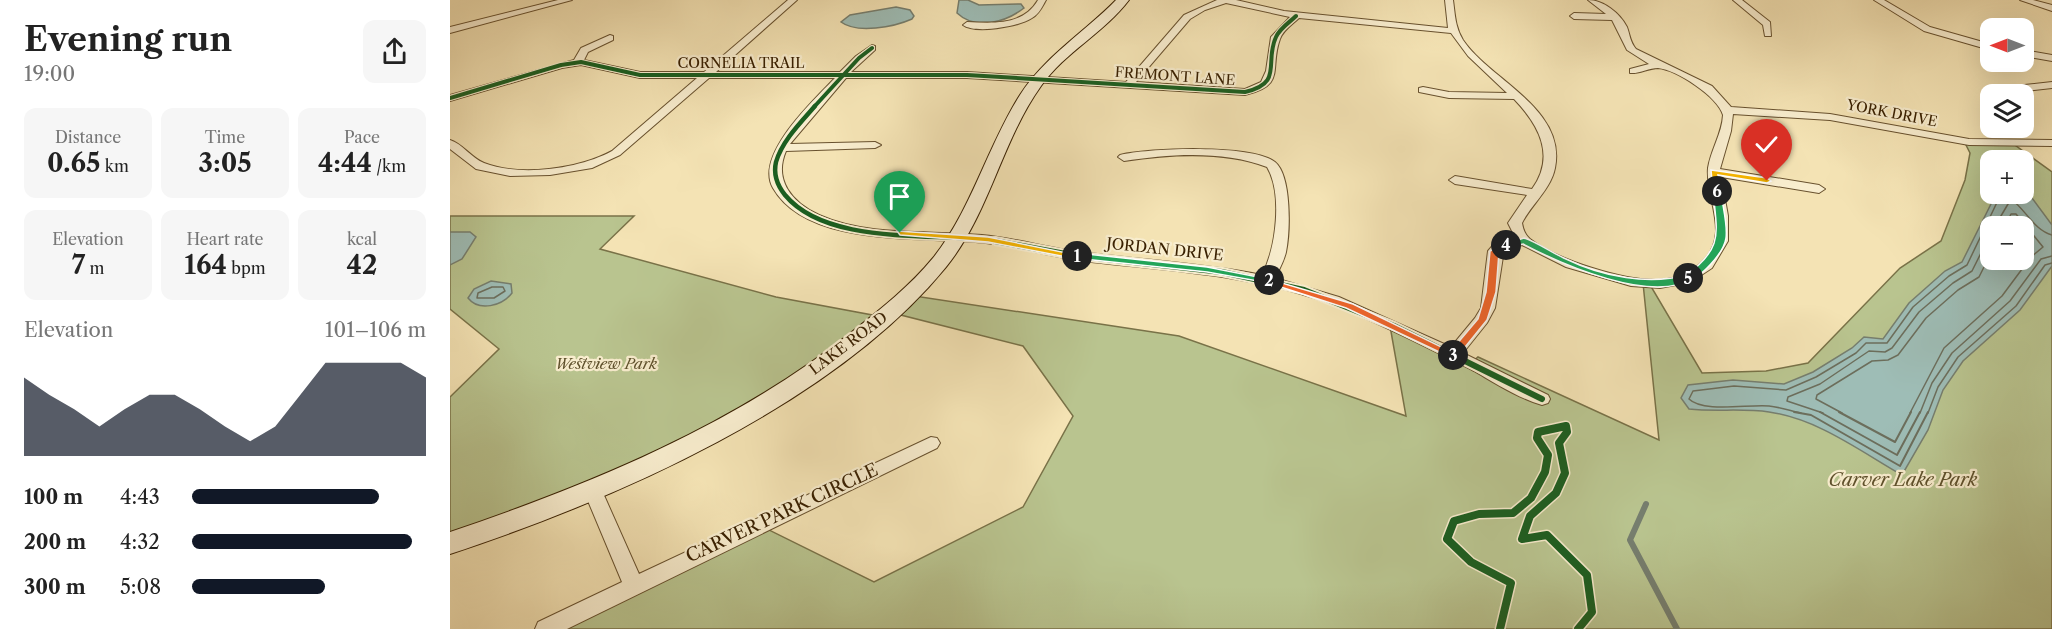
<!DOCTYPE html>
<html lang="en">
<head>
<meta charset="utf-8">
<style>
  body { margin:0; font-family:"Libre Caslon Text",serif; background:#f6f6f6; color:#222; height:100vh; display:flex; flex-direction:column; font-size:22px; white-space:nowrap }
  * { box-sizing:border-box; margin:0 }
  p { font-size:20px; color:#767676 }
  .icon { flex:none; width:33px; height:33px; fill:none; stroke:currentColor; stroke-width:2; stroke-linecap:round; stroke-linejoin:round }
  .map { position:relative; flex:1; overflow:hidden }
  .side { display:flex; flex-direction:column; background:#fff; width:450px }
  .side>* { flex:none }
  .needle { width:39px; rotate:270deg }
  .tools { position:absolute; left:1530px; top:18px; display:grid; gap:12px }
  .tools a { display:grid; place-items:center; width:54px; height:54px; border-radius:12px; background:#fff; box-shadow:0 6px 24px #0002; font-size:30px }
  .pin { position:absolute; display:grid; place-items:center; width:51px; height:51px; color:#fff; margin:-62px -26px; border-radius:50% 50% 50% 0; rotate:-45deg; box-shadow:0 0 6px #0007 }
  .pin .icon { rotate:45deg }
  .km { position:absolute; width:30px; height:30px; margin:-15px; border-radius:50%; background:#222; color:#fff; font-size:16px; line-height:30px; text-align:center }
  .round { display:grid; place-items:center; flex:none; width:63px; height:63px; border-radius:12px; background:#f6f6f6 }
  .overview { display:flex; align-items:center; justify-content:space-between; height:102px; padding:0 24px }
  h1 { font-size:33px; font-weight:800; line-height:45px }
  .stats { display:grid; grid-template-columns:repeat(3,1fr); gap:9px; height:102px; padding:6px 24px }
  .stats div { display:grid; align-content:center; border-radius:12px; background:#f6f6f6; text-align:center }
  .stats b { font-size:26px; font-weight:800 }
  .stats small { font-size:16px; font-weight:400 }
  .stats p { font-size:16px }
  .chart { height:168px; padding:12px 24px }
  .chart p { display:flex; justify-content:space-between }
  .chart svg { width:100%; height:108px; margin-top:6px; fill:#111827; opacity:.7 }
  ul { padding:0 24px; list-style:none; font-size:20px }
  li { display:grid; grid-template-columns:96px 72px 1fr; align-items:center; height:45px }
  li i { height:15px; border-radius:8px; background:#111827 }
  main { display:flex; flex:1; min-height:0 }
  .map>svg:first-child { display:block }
  .green { fill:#b9c48f; stroke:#797248; stroke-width:1.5; fill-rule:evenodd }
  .water { fill:#9ebdb6; stroke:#767e6e; stroke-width:1.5; fill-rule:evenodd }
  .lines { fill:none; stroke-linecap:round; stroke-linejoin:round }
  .shore-far1 { stroke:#6c6e5c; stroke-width:1.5 }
  .shore { stroke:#6c6e5c; stroke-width:2 }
  .stream { stroke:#767e6e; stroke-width:6 }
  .street-casing { stroke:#68512e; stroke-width:2 }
  .secondary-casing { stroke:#392001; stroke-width:2 }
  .street { fill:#f8edce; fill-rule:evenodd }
  .secondary { fill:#f8edce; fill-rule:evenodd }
  .cycleway-far3-casing { stroke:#f8edce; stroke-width:6 }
  .cycleway-far2-casing { stroke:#f8edce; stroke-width:8 }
  .cycleway-far1-casing { stroke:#f8edce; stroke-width:10 }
  .cycleway-casing { stroke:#f8edce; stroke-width:11 }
  .cycleway-far3 { stroke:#1b5e20; stroke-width:4 }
  .cycleway-far2 { stroke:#1b5e20; stroke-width:4.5 }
  .cycleway-far1 { stroke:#1b5e20; stroke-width:6 }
  .cycleway { stroke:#1b5e20; stroke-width:8 }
  .split-1 { fill:#f5b400; stroke:#fff; stroke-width:1.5 }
  .split-2 { fill:#22a559; stroke:#fff; stroke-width:1.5 }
  .split-3 { fill:#f0652b; stroke:#fff; stroke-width:1.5 }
  .split-4 { fill:#f0652b; stroke:#fff; stroke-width:1.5 }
  .split-5 { fill:#22a559; stroke:#fff; stroke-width:1.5 }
  .split-6 { fill:#22a559; stroke:#fff; stroke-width:1.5 }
  .split-7 { fill:#f5b400; stroke:#fff; stroke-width:1.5 }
  .labels { text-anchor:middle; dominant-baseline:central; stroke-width:4.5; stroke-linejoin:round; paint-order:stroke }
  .far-street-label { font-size:14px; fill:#392001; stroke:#f8edce }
  .street-label { font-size:15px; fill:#392001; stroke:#f8edce }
  .park-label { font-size:15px; font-style:italic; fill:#5f512c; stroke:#f8edce }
  .near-park-label { font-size:18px; font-style:italic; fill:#5f512c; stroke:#f8edce }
  .near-street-label { font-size:18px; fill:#392001; stroke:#f8edce }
</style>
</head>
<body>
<main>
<section class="side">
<div class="overview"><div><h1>Evening run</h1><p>19:00</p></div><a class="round"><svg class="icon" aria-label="share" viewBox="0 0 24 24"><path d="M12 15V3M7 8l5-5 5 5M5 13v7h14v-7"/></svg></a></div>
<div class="stats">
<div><p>Distance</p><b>0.65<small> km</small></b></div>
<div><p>Time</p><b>3:05</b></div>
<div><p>Pace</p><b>4:44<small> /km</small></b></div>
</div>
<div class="stats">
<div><p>Elevation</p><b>7<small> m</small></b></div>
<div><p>Heart rate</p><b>164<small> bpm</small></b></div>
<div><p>kcal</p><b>42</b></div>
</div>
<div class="chart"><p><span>Elevation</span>101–106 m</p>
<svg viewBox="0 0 160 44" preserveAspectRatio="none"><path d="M0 44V12L10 19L20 25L30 32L40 25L50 19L60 19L70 25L80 32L90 38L100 32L110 19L120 6L130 6L140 6L150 6L160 12V44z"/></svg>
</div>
<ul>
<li><b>100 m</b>4:43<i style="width:80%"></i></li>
<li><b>200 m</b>4:32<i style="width:94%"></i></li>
<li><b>300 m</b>5:08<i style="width:57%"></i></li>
</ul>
</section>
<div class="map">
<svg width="1602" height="629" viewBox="0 0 1602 629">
  <rect width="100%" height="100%" fill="#f4e3b4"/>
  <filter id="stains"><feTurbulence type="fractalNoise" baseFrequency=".00333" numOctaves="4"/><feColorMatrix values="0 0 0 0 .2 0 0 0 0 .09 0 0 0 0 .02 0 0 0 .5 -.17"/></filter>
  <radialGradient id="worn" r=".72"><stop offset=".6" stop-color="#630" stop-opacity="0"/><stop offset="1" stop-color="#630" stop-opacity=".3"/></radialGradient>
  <!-- green -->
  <path class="green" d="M1514,141L1562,143L1602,172V629H96L309,525L424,582L573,507L623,416L573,346L439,312L458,295L729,336L956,416L940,326L1020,364L1028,357L1209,440L1193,283H1199L1252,373L1316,371L1358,363L1450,268L1491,241L1515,180L1520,153ZM1540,160H1574V194H1540ZM1540,226H1574V260H1540Z
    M0,216H184L150,249L326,297L433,317L266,429L0,543V397L49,349L0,309Z"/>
  <!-- water -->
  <path class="water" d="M509,0H518L529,5L571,4L574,8C556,22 526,31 507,13Z
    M446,7L460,10L464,16L462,19C444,27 407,34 391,22L400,15Z
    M1546,194H1579L1602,225V266L1570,310L1513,361L1493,390L1478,430L1452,475C1410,451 1368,419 1319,412C1293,408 1266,412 1239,409L1231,398L1238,385L1283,380L1334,384L1363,372L1402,348L1414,337L1433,339L1459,303L1495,271L1512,262ZM1574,226V260H1540V226Z
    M0,232H20L26,237L12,259L0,265Z
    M41,281L61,284L62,293C52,306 29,312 18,298L24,289Z"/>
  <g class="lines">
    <!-- shore-far1 -->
    <path class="shore-far1" d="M1545,226L1561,199C1576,210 1584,230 1602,235
      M42,287H53L55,291L44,298H27L28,293Z
      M1351,413C1341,411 1330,407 1319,406C1299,404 1253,413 1239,399L1243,391L1284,386L1336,390L1366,377L1406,353L1416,343H1437L1463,307L1499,276L1517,265L1551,194
      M1373,413L1337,401L1338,397L1370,384L1419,351L1435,352L1442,348L1469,312L1503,283L1522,271L1540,235
      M1392,413L1366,399L1367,395L1422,361L1438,360L1448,355L1476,318L1508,290L1529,277L1540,255
      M1460,413L1494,348L1552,296L1581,257L1593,247L1566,214H1561L1555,226
      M1470,413L1482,383L1502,353L1560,301L1591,259L1602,256
      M1478,413L1488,387L1508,357L1566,306L1595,265L1602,263"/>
    <!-- shore -->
    <path class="shore" d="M1344,412L1361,415L1450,466L1478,412
      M1370,412L1447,455L1470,412
      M1389,412L1445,442L1461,412"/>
    <!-- stream -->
    <path class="stream" d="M1196,504L1180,540L1227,629"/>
    <!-- street casing -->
    <g class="street-casing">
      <path id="street" d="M108,0H122L0,33V27Z
        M338,0H347L266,72H390L406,56L422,45L425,46V50L401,72H517L676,82L734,15L767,0H786L834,11L998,28L995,0H1003C1005,14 1005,27 1013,40C1040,80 1117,109 1105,168C1101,189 1081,205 1072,223C1073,229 1075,235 1080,239C1107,260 1174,281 1209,280C1224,279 1240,274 1251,263C1282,235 1255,200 1258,168C1261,149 1272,134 1273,115C1267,96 1227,70 1208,68C1199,68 1189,74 1180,73V69L1199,64L1177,50L1162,20L1124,19L1120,16L1124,13L1156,14L1138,0C1153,0 1170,13 1177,27C1180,35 1180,42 1186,49L1262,86L1281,107L1380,114L1519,139L1602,140V146L1519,145L1380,120L1283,114L1281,131L1270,169L1369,185L1375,189L1369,193L1271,177L1278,216V241L1262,268L1241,282L1210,288L1181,286L1116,267L1072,245L1054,250L1045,308L1037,323L1013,353L1098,395L1100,399L1098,403L1092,405C1068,398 1045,383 1024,371C976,347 928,322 878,303C799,274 717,271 634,261C601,257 569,247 536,243C476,236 358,249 323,188C304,155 364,100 385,78H259L170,155L142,168L100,175L60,176L26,169L0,149V140C13,144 21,158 34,163C70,177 129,169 162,151L247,78H190L131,65L112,68L0,101V95L124,60L131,48L160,35L163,36V40L138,52L134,60L190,72H254ZM776,3L840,17L821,37L816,71L811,82L795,89L686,82L740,19L755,10ZM849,18L1001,33L1018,56L1057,93L999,92L973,87L969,88V92L999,98L1064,99C1089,125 1106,156 1082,189L1005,176L999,180L1005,184L1077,195L1058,223L1066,239L1044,244L1038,251L1031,308L1025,318L1001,347L889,297L825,278C829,270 834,261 836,252C840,233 842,176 825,162C802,144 699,148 670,155L668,157L674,161C719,154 773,150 817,167C833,194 826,248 812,275C753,263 691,260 631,252C598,248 565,238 532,235C480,230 418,237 369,215C343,203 323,181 336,151L425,148L431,145L425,142L340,144L396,78H517L795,95C837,85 819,69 830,39C833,30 843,24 849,18Z
        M588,0H596C592,7 589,14 582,18C568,27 525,34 513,25L517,22C543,23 573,26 588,0Z
        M1283,0H1292L1320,22L1321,36H1315L1313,25Z
        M1424,0H1434L1480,27L1540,44V50L1474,31Z
        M1570,0H1583L1602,5V11Z
        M1574,50L1602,55V61L1574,56Z
        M1602,82V88L1565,92L1560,89L1565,86Z
        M481,437L487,438L490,443L487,448L117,629H85L88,622L172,582L133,489L135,484L142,482L149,484L189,574Z"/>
    </g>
    <!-- secondary casing -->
    <g class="secondary-casing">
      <path id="secondary" d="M666,0H679C654,33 615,52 591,86C551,142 540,213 496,267C383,405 166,499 0,554V532C142,484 285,425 403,331C431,309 460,286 483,258C522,209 537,147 570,95C595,56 635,32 666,0Z"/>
    </g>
    <!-- street -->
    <use href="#street" class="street"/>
    <!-- secondary -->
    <use href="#secondary" class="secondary"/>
    <!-- cycleway-far3 casing -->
    <g class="cycleway-far3-casing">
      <path id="cycleway-far3" d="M0,98L111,65L131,62L190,75H517L795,92C834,83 814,63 826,37C830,28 840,22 846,16
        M364,107L409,58L422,48"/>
    </g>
    <!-- cycleway-far2 casing -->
    <g class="cycleway-far2-casing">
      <path id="cycleway-far2" d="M365,106C351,122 332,141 326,162C323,175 327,185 335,195C379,248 491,231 554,242"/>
    </g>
    <!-- cycleway-far1 casing -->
    <g class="cycleway-far1-casing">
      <path id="cycleway-far1" d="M545,241L621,255L772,272L854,290L944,326L1092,399"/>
    </g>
    <!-- cycleway casing -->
    <g class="cycleway-casing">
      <path id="cycleway" d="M1050,629L1061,583L1021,562L997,539L1004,521L1029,514L1063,513L1081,498L1095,472L1098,455L1087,438L1088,432L1116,426L1117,432L1109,443L1115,473L1106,493L1080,516L1072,539L1097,535L1137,575L1142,612L1128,629"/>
    </g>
    <!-- cycleway-far3 -->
    <use href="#cycleway-far3" class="cycleway-far3"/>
    <!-- cycleway-far2 -->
    <use href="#cycleway-far2" class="cycleway-far2"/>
    <!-- cycleway-far1 -->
    <use href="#cycleway-far1" class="cycleway-far1"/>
    <!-- cycleway -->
    <use href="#cycleway" class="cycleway"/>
  </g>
  <!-- split-1 -->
  <path class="split-1" d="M447,231L538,237L632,256L627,259L538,242L450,235Z"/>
  <!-- split-2 -->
  <path class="split-2" d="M627,253L757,267L823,280L819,283L757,272L624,258V254Z"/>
  <!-- split-3 -->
  <path class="split-3" d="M815,278L903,304L1008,355L1000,357L896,308L815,282Z"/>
  <!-- split-4 -->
  <path class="split-4" d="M1056,243L1060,245L1049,252L1046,292L1037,320L1007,357H1000V352L1028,319L1036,292L1040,251Z"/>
  <!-- split-5 -->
  <path class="split-5" d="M1074,238C1089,243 1102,253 1116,259C1153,277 1198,285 1238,275L1243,278C1203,305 1111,264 1073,244L1056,248L1052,245Z"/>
  <!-- split-6 -->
  <path class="split-6" d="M1267,188L1271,191C1272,205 1278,224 1276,238C1274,252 1250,281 1235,280V276C1274,248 1267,234 1263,191Z"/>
  <!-- split-7 -->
  <path class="split-7" d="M1261,170L1317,178L1321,181L1317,183L1268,175L1271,191L1267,193L1263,191Z"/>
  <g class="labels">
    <!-- far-street labels -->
    <g class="far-street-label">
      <text x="291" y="63">CORNELIA TRAIL</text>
      <text transform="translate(725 76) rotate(4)">FREMONT LANE</text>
      <text transform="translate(1442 113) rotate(11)">YORK DRIVE</text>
    </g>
    <!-- street labels -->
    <g class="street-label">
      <text transform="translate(715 249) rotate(6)">JORDAN DRIVE</text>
      <text transform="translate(398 343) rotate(-37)">LAKE ROAD</text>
    </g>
    <!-- park labels -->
    <g class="park-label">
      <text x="156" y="363">Westview Park</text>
    </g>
    <!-- near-park labels -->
    <g class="near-park-label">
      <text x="1453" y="480">Carver Lake Park</text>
    </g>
    <!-- near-street labels -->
    <g class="near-street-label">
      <text transform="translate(332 513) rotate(-25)">CARVER PARK CIRCLE</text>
    </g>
  </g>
  <rect width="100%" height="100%" filter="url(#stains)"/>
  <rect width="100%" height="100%" fill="url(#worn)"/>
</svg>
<div class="tools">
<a><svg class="needle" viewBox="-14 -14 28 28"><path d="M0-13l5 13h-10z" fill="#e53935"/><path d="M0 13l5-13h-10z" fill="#767676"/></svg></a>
<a><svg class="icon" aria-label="layers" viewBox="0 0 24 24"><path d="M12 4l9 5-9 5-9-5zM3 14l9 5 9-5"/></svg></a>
<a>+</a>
<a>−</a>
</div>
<div class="pin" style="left:450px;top:233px;background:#1e9e55"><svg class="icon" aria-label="arrive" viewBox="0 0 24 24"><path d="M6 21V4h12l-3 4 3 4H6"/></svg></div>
<div class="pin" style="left:1317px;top:181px;background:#d93025"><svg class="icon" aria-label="check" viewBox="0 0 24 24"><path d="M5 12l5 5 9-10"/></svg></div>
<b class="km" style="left:627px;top:256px">1</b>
<b class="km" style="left:819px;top:280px">2</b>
<b class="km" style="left:1003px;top:355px">3</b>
<b class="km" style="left:1056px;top:245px">4</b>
<b class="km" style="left:1238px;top:278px">5</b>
<b class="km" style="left:1267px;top:191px">6</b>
</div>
</main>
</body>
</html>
